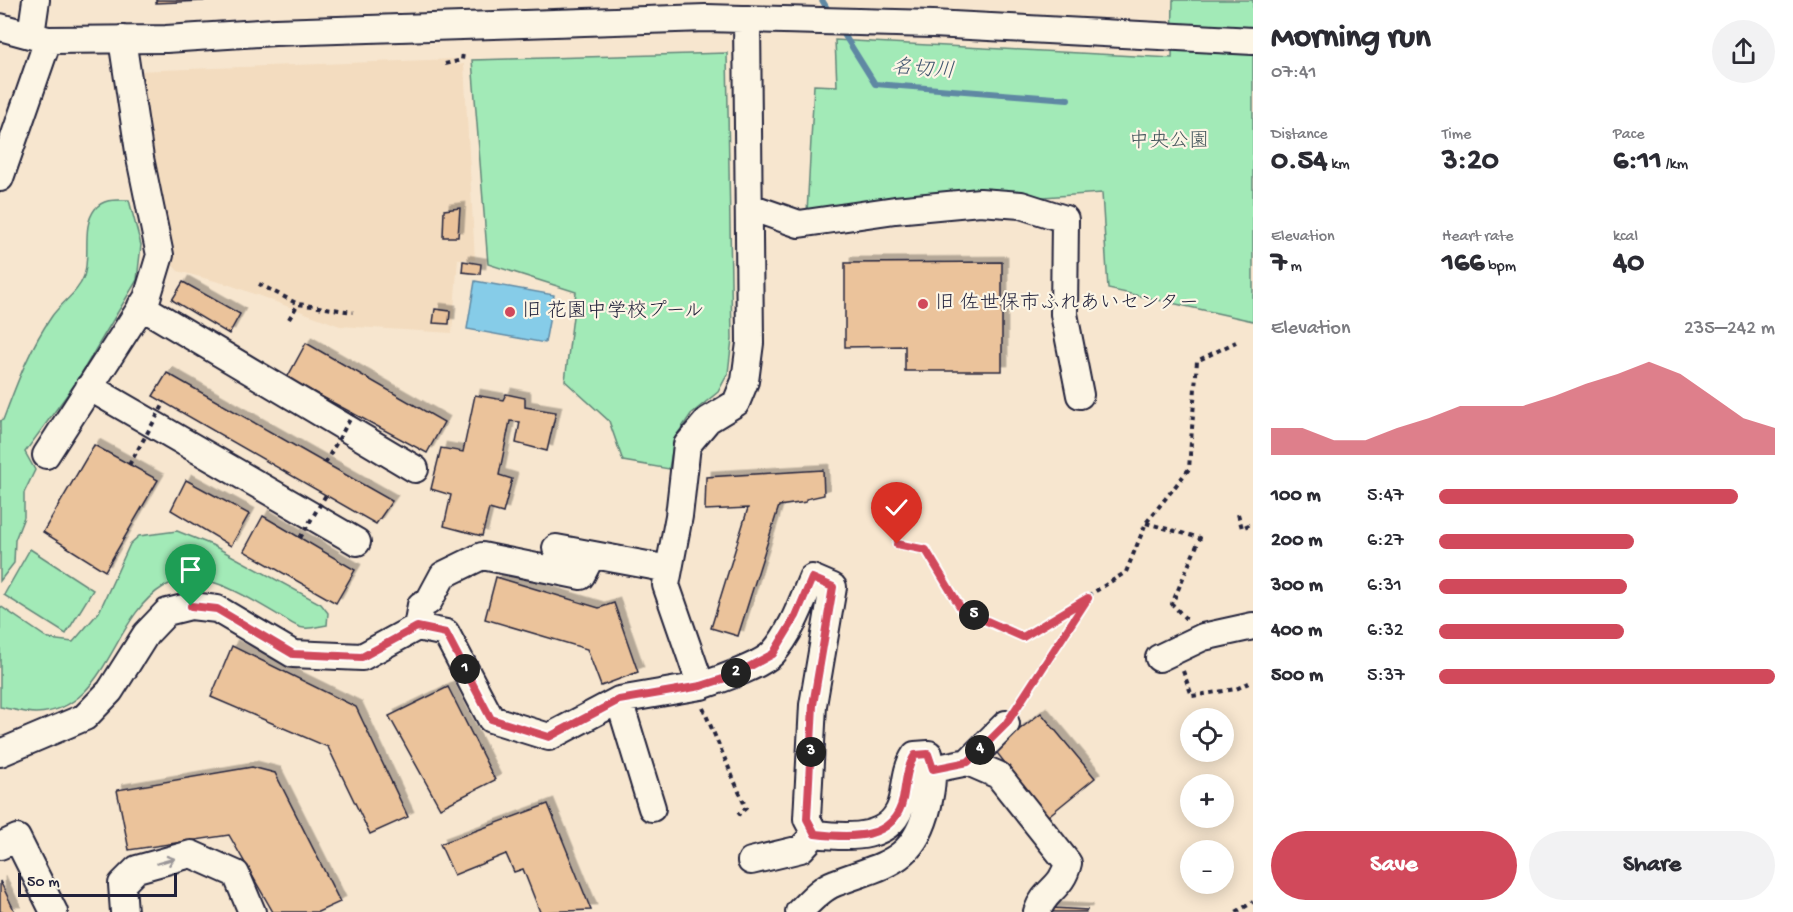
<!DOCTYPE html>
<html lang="en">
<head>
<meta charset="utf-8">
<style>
  body { margin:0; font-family:"Gochi Hand","Klee One",sans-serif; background:#f2f2f3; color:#2b2b33; height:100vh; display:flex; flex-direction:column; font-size:22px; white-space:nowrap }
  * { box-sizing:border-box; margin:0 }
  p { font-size:20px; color:#7c7c81 }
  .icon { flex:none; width:33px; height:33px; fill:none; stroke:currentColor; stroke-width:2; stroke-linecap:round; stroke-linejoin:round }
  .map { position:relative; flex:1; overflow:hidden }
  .details { display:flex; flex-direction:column; background:#fff; width:540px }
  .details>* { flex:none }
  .fabs { position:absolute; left:1180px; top:708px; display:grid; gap:12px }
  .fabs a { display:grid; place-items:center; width:54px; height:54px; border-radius:50%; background:#fff; box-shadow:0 3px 15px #0003; font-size:30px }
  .scale { position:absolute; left:18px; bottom:15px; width:159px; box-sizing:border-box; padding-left:6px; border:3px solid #22223b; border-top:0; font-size:16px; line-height:21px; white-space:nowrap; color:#22223b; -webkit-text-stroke:4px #fcf5e5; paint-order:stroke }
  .pin { position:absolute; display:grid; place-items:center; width:51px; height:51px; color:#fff; margin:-62px -26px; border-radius:50% 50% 50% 0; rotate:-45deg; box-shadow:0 0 6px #0007 }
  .pin .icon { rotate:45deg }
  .km { position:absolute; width:30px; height:30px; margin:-15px; border-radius:50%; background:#222; color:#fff; font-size:16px; line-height:30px; text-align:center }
  .round { display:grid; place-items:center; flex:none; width:63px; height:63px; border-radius:32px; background:#f2f2f3 }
  .head { display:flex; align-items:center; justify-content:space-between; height:102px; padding:0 18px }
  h1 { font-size:33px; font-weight:700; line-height:45px }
  .stats { display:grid; grid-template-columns:repeat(3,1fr); gap:9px; height:102px; padding:6px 18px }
  .stats div { display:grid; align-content:center }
  .stats b { font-size:30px; font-weight:700 }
  .stats small { font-size:16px; font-weight:400 }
  .stats p { font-size:16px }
  .chart { height:168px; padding:12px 18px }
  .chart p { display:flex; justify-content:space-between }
  .chart svg { width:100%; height:108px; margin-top:6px; fill:#d1495b; opacity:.7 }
  .button { display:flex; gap:12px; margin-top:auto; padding:12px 18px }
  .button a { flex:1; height:69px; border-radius:36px; background:#d1495b; color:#fff; font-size:24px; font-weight:700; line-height:69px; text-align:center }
  .button a+a { background:#f2f2f3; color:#2b2b33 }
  ul { padding:0 18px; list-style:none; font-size:20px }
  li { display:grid; grid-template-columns:96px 72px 1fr; align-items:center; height:45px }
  li i { height:15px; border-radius:8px; background:#d1495b }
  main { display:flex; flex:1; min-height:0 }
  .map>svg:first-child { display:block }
  .built { fill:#f3dcbf }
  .green { fill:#a2eab7; stroke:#628679; stroke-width:1.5 }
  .water { fill:#86cce8; stroke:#5e88a3; stroke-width:1.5 }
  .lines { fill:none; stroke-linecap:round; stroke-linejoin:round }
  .stream { stroke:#5e88a3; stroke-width:6 }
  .building { fill:#ebc39b; stroke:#22223b; stroke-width:1.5; filter:url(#shadow) }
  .minor-casing { stroke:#22223b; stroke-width:30 }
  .path { stroke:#22223b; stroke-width:4; stroke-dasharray:4.5 4.5; stroke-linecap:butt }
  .minor { stroke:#fcf5e5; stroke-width:26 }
  .path-bridge { stroke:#22223b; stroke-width:4; stroke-dasharray:4.5 4.5; stroke-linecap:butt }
  .oneway { stroke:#9a9698 }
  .route-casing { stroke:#fff; stroke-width:12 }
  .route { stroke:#d1495b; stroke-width:8 }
  .poi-dot { fill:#d1495b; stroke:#fcf5e5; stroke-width:2 }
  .labels { text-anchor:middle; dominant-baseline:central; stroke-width:4.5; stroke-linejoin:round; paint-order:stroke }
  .park-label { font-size:20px; fill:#42545a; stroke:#fcf5e5 }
  .poi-label { font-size:20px; fill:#22223b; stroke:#fcf5e5; text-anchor:start }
  .water-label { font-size:21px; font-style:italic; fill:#40556f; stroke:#fcf5e5 }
</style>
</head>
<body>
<main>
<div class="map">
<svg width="1253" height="912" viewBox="0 0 1253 912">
  <defs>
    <filter id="shadow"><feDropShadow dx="5.5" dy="-5.5" stdDeviation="0" flood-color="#0004"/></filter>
  </defs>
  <rect width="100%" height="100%" fill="#f7e6cf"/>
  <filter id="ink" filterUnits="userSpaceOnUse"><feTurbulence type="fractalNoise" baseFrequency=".0167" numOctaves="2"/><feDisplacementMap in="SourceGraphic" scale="12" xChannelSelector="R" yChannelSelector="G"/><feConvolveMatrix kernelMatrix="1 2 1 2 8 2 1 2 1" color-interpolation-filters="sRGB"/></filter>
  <g filter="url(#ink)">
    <!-- built -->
    <path class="built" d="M455,59L457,65L464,64L475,260L458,259L452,333L340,326L230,285L178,271L168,260L134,71Z"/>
    <!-- green -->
    <path class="green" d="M1173,0H1253V321L1108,289L1102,193L807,213L814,85L837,86L835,40L1172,58Z
      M727,53L732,339L728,373L718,392L691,414L674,439L669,469L623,461L609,421L565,381L576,292L488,264L472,60Z
      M129,200L141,245L137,280L75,384L25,452L35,470L24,493V517L15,540L14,563L0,581V421L3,420C17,383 29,349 52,316C62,302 78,293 84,276C91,255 81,227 95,209C104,198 117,200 129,200Z
      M177,531L212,545L321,604L328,613L327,625C320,626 311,629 304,628C297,628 287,620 280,616C246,597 202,564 163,587C111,618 108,711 36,713C25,713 11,709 0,707V606L49,639L73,642L99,612L130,544L139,536Z
      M30,549L93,590L66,634L4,595Z"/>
    <!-- water -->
    <path class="water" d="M475,281L554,295L545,343L467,329Z"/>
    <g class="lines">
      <!-- stream -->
      <path class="stream" d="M822,0L831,15
        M840,28L875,84L1068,99"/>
    </g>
    <!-- building -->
    <path class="building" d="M156,0H202L203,1L156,3Z
      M460,208L458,237H443L444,210Z
      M463,261L481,264L480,274L462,272Z
      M1002,262V371H905V346L845,347V263Z
      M183,282L240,314L229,334L172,300Z
      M435,309L450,311L449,324L433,323Z
      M306,343L444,422L427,453L287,378Z
      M167,373L325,463L392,501L376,524L153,396Z
      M506,394L525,398V407L556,412L547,451L516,443L520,422L510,421L499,475L512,479L503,513L489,509L482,536L444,526L451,495L431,489L441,448L463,452L475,395L503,400Z
      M94,445L158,480L105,571L43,532Z
      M823,470L824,495L806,499V502L779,506L738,636L711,628L748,508L705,510L706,477Z
      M186,480L249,514L231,546L171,510Z
      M263,516L355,570L336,603L244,551Z
      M496,577L599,608L614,603L638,672L601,686L587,649L485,619Z
      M232,646L356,707L408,817L370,834L328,747L211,697Z
      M448,687L495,780L440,808L389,716Z
      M1041,713L1095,778L1047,817L994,749Z
      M252,767L275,773L340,902L318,912H273L229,835L129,850L117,790Z
      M548,804L591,910L540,912L523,869L514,872L506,854L454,875L440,844Z
      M0,881L15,912H0Z
      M1052,908L1087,910L1086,912H1052Z"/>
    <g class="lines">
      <!-- minor casing -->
      <g class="minor-casing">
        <path id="minor" d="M747,19L750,343L745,381L736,403L708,420L687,445L679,516L666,585L701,686C718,680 761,666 773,653C791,633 802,602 812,578L833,587L813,705L807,819L815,834C850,838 894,841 903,799C906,784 906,768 915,755L929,754C934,772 932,787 928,805C914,865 883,864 835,883C821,888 809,902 799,912
          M0,27L48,40L166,39L275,32L706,18L933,24L1253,41
          M31,35L36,0
          M0,178L48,40
          M750,207L799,224L895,210L980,202L1021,205L1065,219L1064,314L1080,395
          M141,306L415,469
          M89,387L357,542
          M46,455L147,298L160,255L140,158L122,39
          M556,548L669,569
          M417,627L421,605L429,601L443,575L482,556L581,576L592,555
          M1159,658L1203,637L1253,626
          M619,700L652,808
          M0,753L85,717L110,691L146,634L167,612L191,606L217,609L293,654L362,657L417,627L446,633L491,719L549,737L619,700L701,686
          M968,762L1006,724
          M933,769L968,762L998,775L1068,863C1062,889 1045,889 1037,912
          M0,846L17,838L54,912
          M751,861L801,849L815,834
          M124,912L122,884L137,869L191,854L236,874L252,912"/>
      </g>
      <!-- path -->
      <path class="path" d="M445,64L462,60L463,53
        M259,284L298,304L353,312
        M289,319L298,304
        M1238,514L1242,528L1253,523
        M1146,523L1200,538L1172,604L1186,619
        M897,545L926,550L962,610L1023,637L1126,572L1146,523L1189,469L1197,361L1236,342
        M1183,671L1192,696L1236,689L1253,681
        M1018,706L1087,599
        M703,708L746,808L738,815
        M1236,912L1253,902"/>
      <!-- minor -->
      <use href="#minor" class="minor"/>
      <!-- path-bridge -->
      <path class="path-bridge" d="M325,463L353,414
        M129,465L165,402
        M300,538L326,495"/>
    </g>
    <!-- one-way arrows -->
    <defs><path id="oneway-shaft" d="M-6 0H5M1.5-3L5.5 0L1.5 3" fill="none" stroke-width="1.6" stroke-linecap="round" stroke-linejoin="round" transform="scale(1.5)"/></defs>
    <use class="oneway" href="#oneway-shaft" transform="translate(166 861) rotate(-16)"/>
  </g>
  <g class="lines" filter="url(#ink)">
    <!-- route casing -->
    <g class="route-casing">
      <path id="route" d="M191,606L217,609L293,654L362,657L417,627L446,633L491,719L549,737L619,700L701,686L732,676L773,654L796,616L812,578L833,587L813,705L807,819L815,834C850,838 894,841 903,799C906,784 906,768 915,755L928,754L933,769L968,762L1006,724L1088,598L1023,637L962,610L926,550L897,544"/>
    </g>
    <!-- route -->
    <use href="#route" class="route"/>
  </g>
  <!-- markers -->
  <g class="poi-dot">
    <circle cx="923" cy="304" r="6"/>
    <circle cx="510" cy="312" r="6"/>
  </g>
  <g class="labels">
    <!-- park labels -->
    <g class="park-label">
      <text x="1169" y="142">中央公園</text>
    </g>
    <!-- poi labels -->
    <g class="poi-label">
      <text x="935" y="304">旧 佐世保市ふれあいセンター</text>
      <text x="522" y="312">旧 花園中学校プール</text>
    </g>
    <!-- water labels -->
    <g class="water-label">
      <text transform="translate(923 71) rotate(4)">名切川</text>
    </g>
  </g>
</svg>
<div class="fabs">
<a><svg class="icon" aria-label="locate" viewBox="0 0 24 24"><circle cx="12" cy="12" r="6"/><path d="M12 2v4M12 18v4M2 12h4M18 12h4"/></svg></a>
<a>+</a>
<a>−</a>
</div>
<div class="scale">50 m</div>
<div class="pin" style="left:191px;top:606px;background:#1e9e55"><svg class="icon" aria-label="arrive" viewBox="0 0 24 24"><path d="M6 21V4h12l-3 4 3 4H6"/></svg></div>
<div class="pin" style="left:897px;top:544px;background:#d93025"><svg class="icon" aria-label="check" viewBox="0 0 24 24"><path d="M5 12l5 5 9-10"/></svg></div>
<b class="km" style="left:465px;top:669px">1</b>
<b class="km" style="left:736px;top:673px">2</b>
<b class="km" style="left:811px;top:752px">3</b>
<b class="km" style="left:980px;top:750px">4</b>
<b class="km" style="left:974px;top:615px">5</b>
</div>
<section class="details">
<div class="head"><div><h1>Morning run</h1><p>07:41</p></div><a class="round"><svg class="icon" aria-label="share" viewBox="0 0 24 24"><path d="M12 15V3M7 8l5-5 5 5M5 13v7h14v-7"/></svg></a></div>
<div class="stats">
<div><p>Distance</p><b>0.54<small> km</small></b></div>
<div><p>Time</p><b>3:20</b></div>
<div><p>Pace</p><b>6:11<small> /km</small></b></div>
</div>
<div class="stats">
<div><p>Elevation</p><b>7<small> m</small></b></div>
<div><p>Heart rate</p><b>166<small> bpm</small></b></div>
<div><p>kcal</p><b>40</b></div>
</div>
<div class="chart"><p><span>Elevation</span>235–242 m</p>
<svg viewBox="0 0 160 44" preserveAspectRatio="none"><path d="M0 44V33L10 33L20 38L30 38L40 33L50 29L60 24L70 24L80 24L90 20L100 15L110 11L120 6L130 11L140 20L150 29L160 33V44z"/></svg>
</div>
<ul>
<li><b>100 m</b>5:47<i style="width:89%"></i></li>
<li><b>200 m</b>6:27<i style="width:58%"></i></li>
<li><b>300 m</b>6:31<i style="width:56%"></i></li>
<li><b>400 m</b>6:32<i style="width:55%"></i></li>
<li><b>500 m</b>5:37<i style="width:100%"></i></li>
</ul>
<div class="button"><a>Save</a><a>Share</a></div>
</section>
</main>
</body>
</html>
